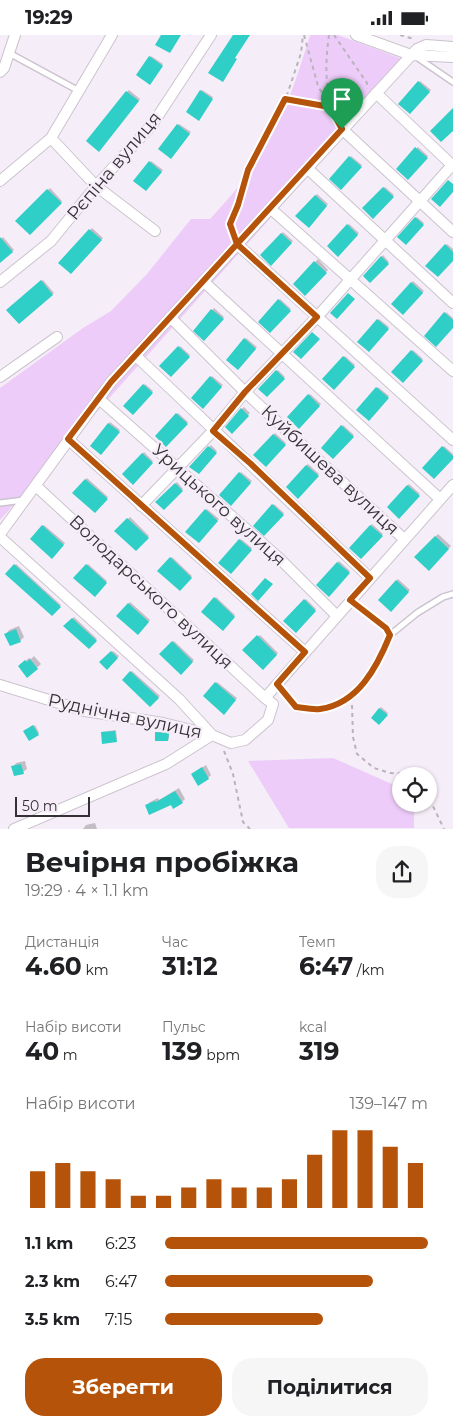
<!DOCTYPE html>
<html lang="uk">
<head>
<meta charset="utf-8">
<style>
  body { margin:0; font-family:Montserrat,sans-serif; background:#f6f6f6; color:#202124; height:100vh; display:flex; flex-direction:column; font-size:19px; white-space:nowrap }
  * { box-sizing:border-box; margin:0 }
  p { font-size:16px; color:#757577 }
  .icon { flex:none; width:28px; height:28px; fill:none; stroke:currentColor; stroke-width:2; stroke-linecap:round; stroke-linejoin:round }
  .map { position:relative; height:794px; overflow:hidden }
  .sheet { display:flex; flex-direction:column; background:#fff; flex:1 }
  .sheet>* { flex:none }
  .buttons { position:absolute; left:392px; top:732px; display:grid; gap:10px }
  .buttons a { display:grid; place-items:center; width:45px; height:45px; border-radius:50%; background:#fff; box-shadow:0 1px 4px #0004; font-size:25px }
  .scale { position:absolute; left:15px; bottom:12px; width:75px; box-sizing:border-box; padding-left:5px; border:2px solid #343135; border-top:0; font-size:14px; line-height:18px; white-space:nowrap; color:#343135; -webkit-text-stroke:4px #f5edf7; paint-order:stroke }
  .pin { position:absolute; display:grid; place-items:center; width:42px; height:42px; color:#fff; margin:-51px -21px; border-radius:50% 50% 50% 0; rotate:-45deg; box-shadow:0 0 5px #0007 }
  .pin .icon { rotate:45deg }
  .round { display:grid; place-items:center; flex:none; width:52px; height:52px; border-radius:20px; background:#f6f6f6 }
  .headline { display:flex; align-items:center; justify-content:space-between; height:85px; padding:0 25px }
  h1 { font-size:28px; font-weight:700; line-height:38px }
  .metrics { display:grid; grid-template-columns:repeat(3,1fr); gap:8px; height:85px; padding:5px 25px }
  .metrics div { display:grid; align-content:center }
  .metrics b { font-size:25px; font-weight:700 }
  .metrics small { font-size:14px; font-weight:400 }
  .metrics p { font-size:14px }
  .chart { height:140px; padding:10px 25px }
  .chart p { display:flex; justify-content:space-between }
  .chart svg { width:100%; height:90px; margin-top:5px; stroke:#b45309; stroke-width:6 }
  .action { display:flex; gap:10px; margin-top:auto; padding:10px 25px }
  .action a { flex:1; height:58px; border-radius:20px; background:#b45309; color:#fff; font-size:20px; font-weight:700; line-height:58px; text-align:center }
  .action a+a { background:#f6f6f6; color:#202124 }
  ul { padding:0 25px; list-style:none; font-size:16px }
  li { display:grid; grid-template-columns:80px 60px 1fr; align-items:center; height:38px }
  li i { height:12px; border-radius:6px; background:#b45309 }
  .status { display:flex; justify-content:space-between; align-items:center; height:35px; padding:0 25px; background:#fff; direction:ltr }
  .status svg { height:14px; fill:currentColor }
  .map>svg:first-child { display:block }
  .green { fill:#eeccf9 }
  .shadow { fill:#0003 }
  .building { fill:#2fcec6 }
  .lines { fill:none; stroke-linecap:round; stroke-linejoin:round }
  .lane-casing { stroke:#cbc3ce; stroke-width:8 }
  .street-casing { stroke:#cbc3ce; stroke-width:12 }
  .path { stroke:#bab3bb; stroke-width:2; stroke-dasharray:4 4; stroke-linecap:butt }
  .lane { stroke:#fff; stroke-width:5 }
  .street { stroke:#fff; stroke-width:10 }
  .route-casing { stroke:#fff; stroke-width:10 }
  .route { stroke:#b45309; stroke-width:6 }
  .labels { text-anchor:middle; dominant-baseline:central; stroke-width:4.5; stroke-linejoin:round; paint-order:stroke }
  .street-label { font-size:18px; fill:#343135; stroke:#f5edf7 }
</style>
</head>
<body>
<div class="status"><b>19:29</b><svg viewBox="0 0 49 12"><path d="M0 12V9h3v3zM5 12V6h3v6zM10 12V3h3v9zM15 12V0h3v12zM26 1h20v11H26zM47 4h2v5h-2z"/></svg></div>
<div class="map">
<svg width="453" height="794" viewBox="0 0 453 794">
  <rect width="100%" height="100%" fill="#f5edf7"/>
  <!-- green -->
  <path class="green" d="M310,0H338L410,27L0,485V353L83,293L111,276L147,239L191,184H210C232,160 255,134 270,104C288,71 299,36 310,0Z
    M333,723L401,753V769H414V793H289L248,726Z"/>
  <!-- shadow -->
  <path class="shadow" d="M151,21L163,29L151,47L150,22Z
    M420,46L431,55L410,78L400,68Z
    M129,55L140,64L99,115L127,57Z
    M202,55L213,62L200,83L201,56Z
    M179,89L191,97L171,123L159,114Z
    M418,112L428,121L408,144L398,134Z
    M351,121L362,130L341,153L331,144Z
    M151,126L163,135L146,155L135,146Z
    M385,152L394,160L373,182L364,173Z
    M50,153L62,166L30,199L17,186Z
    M317,159L328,169L309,191L297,181Z
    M417,182L424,188L406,208L399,202Z
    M349,189L359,198L338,220L329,211Z
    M92,193L103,203L71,238L60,228Z
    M283,197L293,206L271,229L262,220Z
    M3,202L14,215L0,227V204Z
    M447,209L453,214V224L427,231Z
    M383,220L389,227L370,246L365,241Z
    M318,224L328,235L305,259L295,249Z
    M43,245L54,258L19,288L8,275Z
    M413,246L424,256L403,278L393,269Z
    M280,264L291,274L270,296L259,286Z
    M214,273L224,282L204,305L195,296Z
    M446,277L453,283V292L425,301Z
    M379,284L389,292L369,316L358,307Z
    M246,303L257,312L238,334L228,324Z
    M180,311L190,320L171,340L161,331Z
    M413,315L423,324L403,346L393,337Z
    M345,321L355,330L334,353L324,344Z
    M278,335L285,342L267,360L260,354Z
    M212,341L223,350L203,372L192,363Z
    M145,349L153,356L133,378L125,371Z
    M378,352L389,361L369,385L357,375Z
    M310,359L321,369L299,392L289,382Z
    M244,372L250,378L232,397L242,374Z
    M178,378L188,387L166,410L156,401Z
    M110,387L120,395L101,419L91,411Z
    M343,390L354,400L333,423L322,413Z
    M275,398L286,408L266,430L255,420Z
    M211,410L217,416L199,437L191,431Z
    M444,411L453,419V422L424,433Z
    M144,417L153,426L133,448L123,439Z
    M308,429L319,439L298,462L287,452Z
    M241,437L252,446L231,469L220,459Z
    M87,443L108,462L95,476L74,458Z
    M177,447L183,454L164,474L157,467Z
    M409,449L420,459L399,482L389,472Z
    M274,469L284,478L264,499L255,491Z
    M207,474L219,484L199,507L187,497Z
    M130,482L149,501L136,515L116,496Z
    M372,489L383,499L361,523L351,513Z
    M44,490L65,508L52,522L32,504Z
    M438,499L451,511L429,534L416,522Z
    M241,504L252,513L231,538L220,528Z
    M172,522L192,541L180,554L159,536Z
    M339,526L350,536L329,560L318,550Z
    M16,529L61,570L52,580L7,539Z
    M88,529L107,546L95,560L75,543Z
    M398,544L410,555L391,575L379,565Z
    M216,562L235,580L223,594L202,577Z
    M306,564L316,574L296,596L285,586Z
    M130,567L150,585L138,599L118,581Z
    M74,582L97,604L89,612L65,591Z
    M19,591L24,602L20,606L6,599L9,595Z
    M260,600L278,618L263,633L244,615Z
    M174,606L194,625L181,638L161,619Z
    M113,616L119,621L107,633L101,627Z
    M34,621L41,629L28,641L23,628L29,623L31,624Z
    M132,636L160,661L150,670L123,645Z
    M217,647L237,663L224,678L204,661Z
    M381,672L388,678L379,688L372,682Z
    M35,690L39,698L38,699L26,695Z
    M116,695L117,705L116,706L102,697Z
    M158,697H169V703L168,705L156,698Z
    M25,726L27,734L23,737L13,732L16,728Z
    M206,730L211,740L208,743L192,739Z
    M179,753L185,764L182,767L147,770L150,767L158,763L159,765Z
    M95,788L97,794H83L86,790Z"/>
  <!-- building -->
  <path class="building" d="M161,0H181L170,18L155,10Z
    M233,0H250L235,23L237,24L223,47L208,38Z
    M149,21L163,31L150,50L136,40Z
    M418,46L430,57L410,79L398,69Z
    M200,55L213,64L199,86L186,77Z
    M126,56L139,66L99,117L86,106Z
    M453,73V96L441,107L430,96Z
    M177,89L190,99L171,124L158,114Z
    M415,112L428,123L408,145L396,134Z
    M349,121L362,132L341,155L329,144Z
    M149,126L162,137L146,156L133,146Z
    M448,145L453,149V157L440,172L431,164Z
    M383,152L394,162L373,184L362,173Z
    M47,154L62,168L30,200L15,186Z
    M315,160L327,171L309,193L295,181Z
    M415,182L424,190L406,210L397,202Z
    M347,189L358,200L338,222L327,211Z
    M89,194L102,205L71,239L58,228Z
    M281,198L292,208L271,231L260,220Z
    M0,202L13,217L0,228Z
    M445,209L453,217V226L438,242L425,231Z
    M381,221L389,229L370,248L363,241Z
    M314,226L327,238L305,261L293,249Z
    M41,245L53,260L19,289L6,275Z
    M411,247L423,258L403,280L391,269Z
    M348,258L355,264L337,284L330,278Z
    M278,264L291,276L270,298L258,287Z
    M211,274L224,284L204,306L193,296Z
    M444,277L453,285V293L436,312L424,301Z
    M377,284L389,294L369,317L357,307Z
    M312,297L320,304L301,324L293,317Z
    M244,303L256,314L238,335L226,325Z
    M178,311L190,322L171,342L159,331Z
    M411,315L423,326L403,348L391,337Z
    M343,321L355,332L334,355L322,344Z
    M276,335L285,344L267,362L258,354Z
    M210,341L222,352L203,374L191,363Z
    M143,349L153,358L133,380L123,371Z
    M376,352L389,363L369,386L356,375Z
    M308,359L320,371L299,394L287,382Z
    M241,373L249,381L232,399L225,392Z
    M176,378L188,389L166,412L155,401Z
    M108,388L120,397L101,420L90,411Z
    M341,390L354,402L333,424L321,413Z
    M273,399L286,410L266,432L253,420Z
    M208,411L217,418L199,439L189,432Z
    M442,411L453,421V424L434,444L422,433Z
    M142,418L153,428L133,450L122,439Z
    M306,430L319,441L298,464L286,452Z
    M239,437L251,448L231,471L219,460Z
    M85,444L108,464L95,478L72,458Z
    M175,448L183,456L164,475L155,467Z
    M407,450L420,461L399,484L387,472Z
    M272,469L284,480L264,501L253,491Z
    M205,474L218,486L199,508L185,497Z
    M127,483L149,503L136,516L114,496Z
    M42,490L64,510L52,524L30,504Z
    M370,490L383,501L361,524L349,513Z
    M435,501L449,514L429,536L414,522Z
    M239,504L252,515L231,539L218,528Z
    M170,522L192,543L180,556L157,536Z
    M337,527L350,538L329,562L316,550Z
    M14,529L61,572L52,581L5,539Z
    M86,529L107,548L95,562L73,543Z
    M265,543L273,549L258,566L251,559Z
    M396,545L409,557L391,577L378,565Z
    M214,562L235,582L223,596L201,577Z
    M304,564L316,576L296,598L283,586Z
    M128,568L149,587L138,600L116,581Z
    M72,583L97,606L89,614L63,591Z
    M16,594L21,607L10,611L4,599Z
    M257,600L277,620L263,635L242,615Z
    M172,606L193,627L181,640L159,619Z
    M111,616L118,623L107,635L99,627Z
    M30,624L38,634L27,643L18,631L25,625L27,627Z
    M130,636L159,663L150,672L122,645Z
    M215,647L236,665L224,680L203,661Z
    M379,673L388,680L379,690L371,683Z
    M33,690L39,700L29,706L23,696Z
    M115,696L117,707L102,709L101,697Z
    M155,697L169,698L168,706H155Z
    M21,729L24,739L14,741L11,731Z
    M202,732L209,744L198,751L191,739Z
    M175,756L183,768L173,774L171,770L149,780L145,770L155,766L156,767Z"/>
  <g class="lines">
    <!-- lane casing -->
    <g class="lane-casing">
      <path id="lane" d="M9,18L79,56
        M418,23L453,47
        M0,468L24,465
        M350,565L386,593L390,600
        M277,649L296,673L319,675L335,670L351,662L374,634L390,600L417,578L443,562L453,559"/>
    </g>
    <!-- street casing -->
    <g class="street-casing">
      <path id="street" d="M356,0L411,20L453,22
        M0,37L4,33L15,0
        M376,58L453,131
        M342,94L453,197
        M51,103L96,151L155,196
        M307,133L453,268
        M0,146L51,103L112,0
        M270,173L453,336
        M237,209L453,405
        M203,246L440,464
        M0,247L51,206L96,151L152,90L211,0
        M170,282L245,357L404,504
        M135,320L370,543
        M0,342L57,302
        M98,363L279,523L337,581
        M69,405L305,617
        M36,451L265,663
        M141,471L213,396L245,357L317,282L453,129
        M0,499L111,347L417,14L426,10L453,12
        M0,502L179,664L212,700
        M0,650L85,676L163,688L212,700L231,708L245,705L268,685L273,669L265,663L453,450
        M14,794L166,729L212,700"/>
    </g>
    <!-- path -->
    <path class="path" d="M304,0L318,51L329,70
      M329,0C325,29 324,60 338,86
      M334,0L367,48V54
      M400,0L414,4
      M285,64L331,72
      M234,200L230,189L238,170L248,135L287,60L301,18L303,0
      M352,670L353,702L357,719L374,733L390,738L414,739L416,741
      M224,716L233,739L243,787L250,794
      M429,756L431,767L444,794"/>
    <!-- lane -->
    <use href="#lane" class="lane"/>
    <!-- street -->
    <use href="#street" class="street"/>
  </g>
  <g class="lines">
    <!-- route casing -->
    <g class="route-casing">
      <path id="route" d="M342,94L111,347L68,404L305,617L277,649L296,672C304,673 313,675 320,674C358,669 377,632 390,600L386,593L350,565L370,543L251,429L213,396L245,357L317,282L237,209L230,189L238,170L248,135L285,64L330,72L342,94"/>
    </g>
    <!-- route -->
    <use href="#route" class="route"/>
  </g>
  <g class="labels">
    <!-- street labels -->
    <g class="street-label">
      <text transform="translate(114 131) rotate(-50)">Рєпіна вулиця</text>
      <text transform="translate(330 435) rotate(43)">Куйбишева вулиця</text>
      <text transform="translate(219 470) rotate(42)">Урицького вулиця</text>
      <text transform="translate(151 557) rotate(43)">Володарського вулиця</text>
      <text transform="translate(125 681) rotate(12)">Руднічна вулиця</text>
    </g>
  </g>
</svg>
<div class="buttons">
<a><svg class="icon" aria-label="locate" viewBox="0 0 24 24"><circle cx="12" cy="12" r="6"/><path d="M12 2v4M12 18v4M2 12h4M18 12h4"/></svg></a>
</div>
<div class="scale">50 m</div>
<div class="pin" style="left:342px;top:94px;background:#1e9e55"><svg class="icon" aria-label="arrive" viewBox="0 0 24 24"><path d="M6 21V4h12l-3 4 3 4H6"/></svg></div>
</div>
<section class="sheet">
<div class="headline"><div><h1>Вечірня пробіжка</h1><p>19:29 · 4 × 1.1 km</p></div><a class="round"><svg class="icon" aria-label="share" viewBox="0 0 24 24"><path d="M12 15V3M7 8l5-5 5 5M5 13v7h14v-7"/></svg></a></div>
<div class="metrics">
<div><p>Дистанція</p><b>4.60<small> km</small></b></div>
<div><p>Час</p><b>31:12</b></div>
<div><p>Темп</p><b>6:47<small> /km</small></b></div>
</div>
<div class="metrics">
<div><p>Набір висоти</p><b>40<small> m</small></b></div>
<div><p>Пульс</p><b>139<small> bpm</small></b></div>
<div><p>kcal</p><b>319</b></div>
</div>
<div class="chart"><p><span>Набір висоти</span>139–147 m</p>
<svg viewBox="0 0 160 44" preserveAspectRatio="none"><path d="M5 44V26M15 44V22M25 44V26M35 44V30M45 44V38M55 44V38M65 44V34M75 44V30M85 44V34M95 44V34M105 44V30M115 44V18M125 44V6M135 44V6M145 44V14M155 44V22"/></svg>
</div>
<ul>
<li><b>1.1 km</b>6:23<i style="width:100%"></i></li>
<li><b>2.3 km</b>6:47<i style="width:79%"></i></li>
<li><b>3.5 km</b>7:15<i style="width:60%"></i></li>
</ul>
<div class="action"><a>Зберегти</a><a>Поділитися</a></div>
</section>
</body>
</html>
